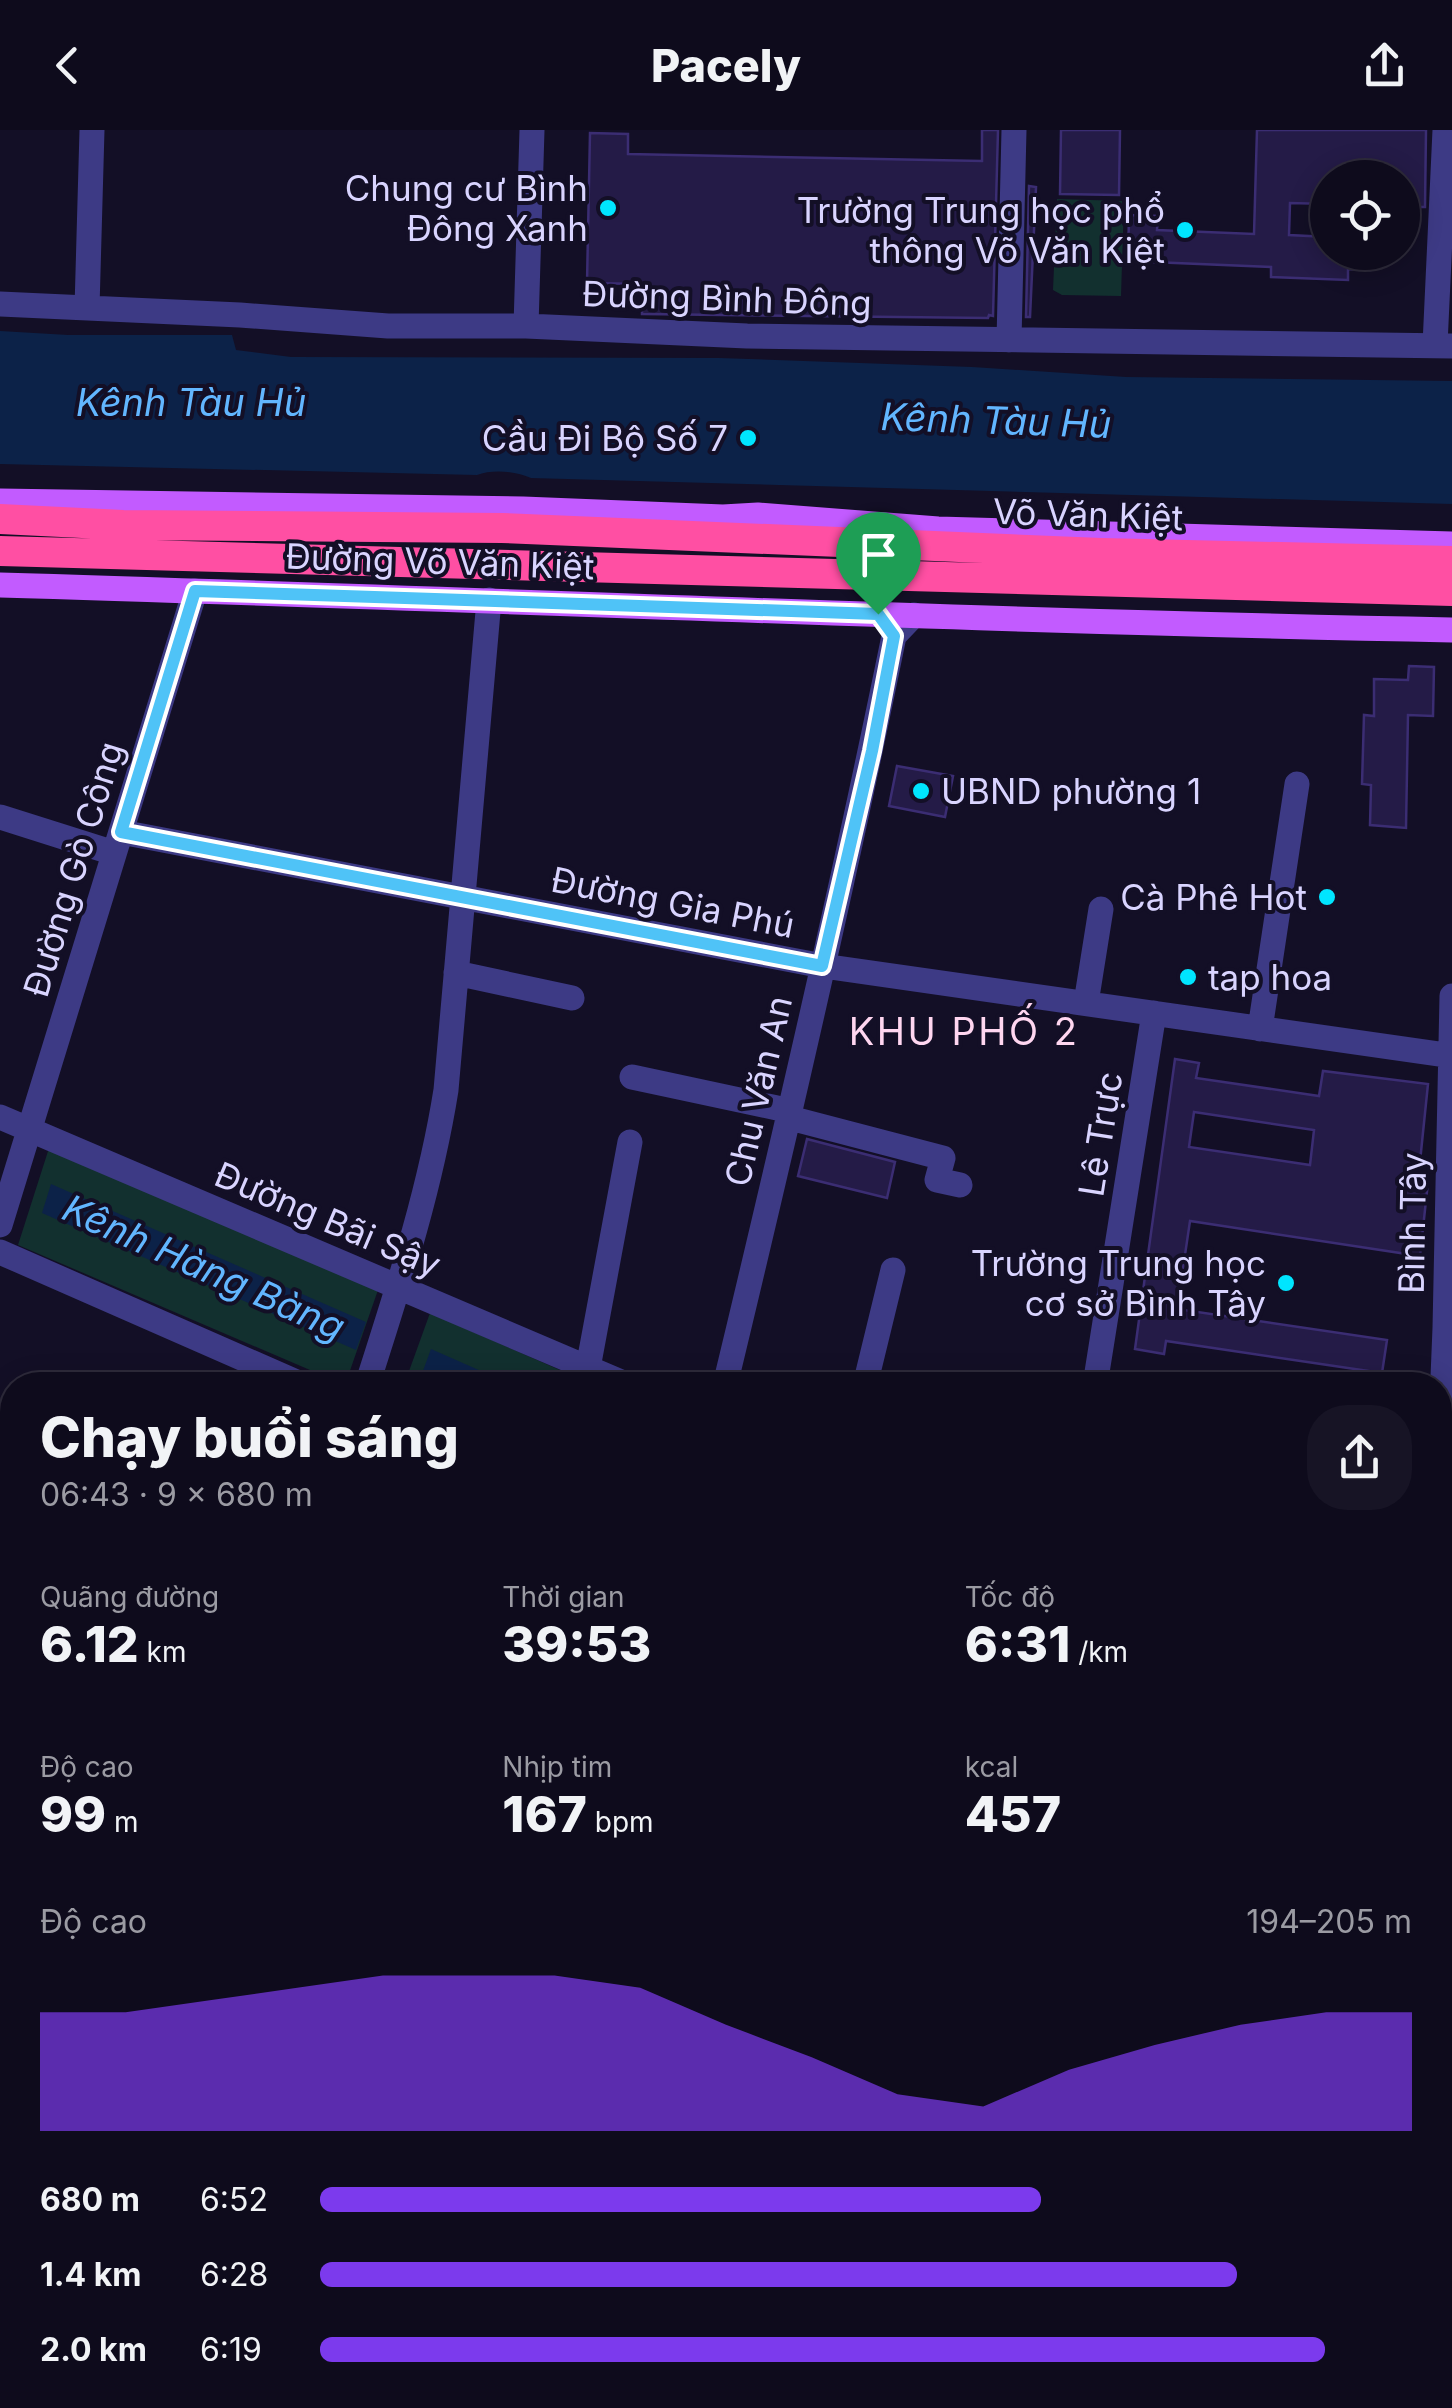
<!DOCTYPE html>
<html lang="vi">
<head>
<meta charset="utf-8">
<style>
  body { margin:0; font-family:Inter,sans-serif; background:#171425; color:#f1f3f6; height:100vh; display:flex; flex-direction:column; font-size:38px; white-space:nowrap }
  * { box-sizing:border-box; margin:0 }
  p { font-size:32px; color:#9b9ba3 }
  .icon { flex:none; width:55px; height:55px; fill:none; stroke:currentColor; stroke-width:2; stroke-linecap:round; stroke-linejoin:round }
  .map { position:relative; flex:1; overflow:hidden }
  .drawer { position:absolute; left:0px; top:1242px; width:1452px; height:1038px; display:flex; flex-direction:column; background:#0e0b1c; border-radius:40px 40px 0 0; box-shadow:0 5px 25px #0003,0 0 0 2px #2e2b3b }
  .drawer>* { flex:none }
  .buttons { position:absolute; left:1310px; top:30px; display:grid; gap:20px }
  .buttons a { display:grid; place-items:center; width:110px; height:110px; border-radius:50%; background:#0e0b1c; box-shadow:0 5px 25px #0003,0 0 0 2px #2e2b3b; font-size:50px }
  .pin { position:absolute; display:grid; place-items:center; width:85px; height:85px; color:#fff; margin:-102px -42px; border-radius:50% 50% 50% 0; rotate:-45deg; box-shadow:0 0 10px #0007 }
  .pin .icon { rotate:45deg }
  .round { display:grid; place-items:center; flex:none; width:105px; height:105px; border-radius:40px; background:#171425 }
  .overview { display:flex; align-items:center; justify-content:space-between; height:170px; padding:0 40px }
  h1 { font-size:55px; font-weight:800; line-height:75px }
  .figures { display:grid; grid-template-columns:repeat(3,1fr); gap:15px; height:170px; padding:10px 40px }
  .figures div { display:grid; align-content:center }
  .figures b { font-size:50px; font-weight:800 }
  .figures small { font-size:28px; font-weight:400 }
  .figures p { font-size:28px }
  .chart { height:280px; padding:20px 40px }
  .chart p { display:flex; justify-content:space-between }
  .chart svg { width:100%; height:180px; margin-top:10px; fill:#7c3aed; opacity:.7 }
  ul { padding:0 40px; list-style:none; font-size:32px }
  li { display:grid; grid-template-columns:160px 120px 1fr; align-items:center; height:75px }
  li i { height:25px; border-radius:12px; background:#7c3aed }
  header { display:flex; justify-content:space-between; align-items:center; height:130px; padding:0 40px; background:#0e0b1c; font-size:45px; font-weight:800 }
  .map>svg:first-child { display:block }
  .green { fill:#12302f }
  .water { fill:#0c2248 }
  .building { fill:#241b47; stroke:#3b2d73; stroke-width:2.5; fill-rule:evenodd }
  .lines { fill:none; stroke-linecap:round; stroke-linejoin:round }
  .minor { stroke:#3d3a85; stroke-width:25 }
  .major { stroke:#c25bff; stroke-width:25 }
  .highway { stroke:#ff4fa3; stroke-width:30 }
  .route-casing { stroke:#fff; stroke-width:20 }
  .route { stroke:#4fc3f7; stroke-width:12 }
  .poi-dot { fill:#00e5ff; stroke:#130f26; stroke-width:4 }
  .labels { text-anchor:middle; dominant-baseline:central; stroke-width:8; stroke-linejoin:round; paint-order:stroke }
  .poi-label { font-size:35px; fill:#d9d4ff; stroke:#130f26; text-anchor:end }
  .street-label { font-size:35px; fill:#d9d4ff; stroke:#130f26 }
  .water-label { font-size:38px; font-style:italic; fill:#62b6ff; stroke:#130f26 }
  .neighbourhood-label { font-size:38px; letter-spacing:2.5px; fill:#ffd6f0; stroke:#130f26 }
</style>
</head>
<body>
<header><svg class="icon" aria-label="back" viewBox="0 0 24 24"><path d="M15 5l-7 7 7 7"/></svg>Pacely<svg class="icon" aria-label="share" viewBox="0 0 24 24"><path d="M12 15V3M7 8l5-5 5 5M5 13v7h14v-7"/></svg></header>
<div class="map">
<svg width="1452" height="2278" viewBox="0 0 1452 2278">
  <rect width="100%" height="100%" fill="#130f26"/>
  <!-- green -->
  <path class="green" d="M1057,69L1124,71L1121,166L1062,165L1053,160Z
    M50,1015L378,1160L345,1255L18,1115Z
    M430,1183L594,1255H404Z
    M0,1709L12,1714V1884L0,1877Z"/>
  <!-- water -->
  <path class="water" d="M0,201L68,205H232L236,220L291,227L719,228L972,237L1126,247L1452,251V374L531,348C516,341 492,339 477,345L0,334Z
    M51,1054L366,1192L356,1220L42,1083Z
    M431,1219L513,1255H434L420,1249Z"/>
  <!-- building -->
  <path class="building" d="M982,0H998L993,186L989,185L988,188L642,184V154L587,153L590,3L628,4V24L982,31Z
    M1061,0H1120L1119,65L1060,64Z
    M1257,0H1426L1425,77H1402V48H1328V74L1290,73L1289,105L1328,107V122H1371L1370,140L1348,139V150L1271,147V137L1128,131L1129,85L1158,86L1157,100L1254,104Z
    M1029,56L1036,57L1030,187H1026Z
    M1409,536L1434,537L1433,586L1408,585L1406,698L1370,695L1371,655L1362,654L1364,585L1374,586V549L1408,550Z
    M897,636L953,646L945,687L889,676Z
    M1175,929L1199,933L1196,948L1319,966L1323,941L1428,954L1418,1051L1428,1052L1420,1126L1190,1091L1177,1179L1387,1210L1382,1243L1166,1211L1164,1224L1135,1219ZM1194,982L1314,1000L1310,1035L1189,1017Z
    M807,1009L895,1032L887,1068L798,1046Z"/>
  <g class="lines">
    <!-- minor -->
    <path class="minor" d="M0,174L240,185L388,196H526L747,206L1452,216
      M87,178L92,0
      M526,196L532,0
      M1009,210L1014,0
      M1435,215L1445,0
      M0,687L114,723
      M121,702L823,836L1452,926
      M456,843L572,868
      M1086,873L1101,779
      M1260,899L1297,654
      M632,947L791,981
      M0,987L628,1255
      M790,988L943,1028L937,1050L960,1055
      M0,1095L195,461
      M0,1122L303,1255
      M588,1238L630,1012
      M367,1255C398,1158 430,1061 446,960L489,470
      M725,1255C785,1006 843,757 894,506L914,485
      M865,1255L893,1140
      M1095,1255L1154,883
      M1440,1321L1445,1198L1452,866
      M1440,1602L1452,1607
      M1440,1743L1452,1748
      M1440,2020L1452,1990
      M0,2049L12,2101
      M0,2140L12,2128
      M332,2268L355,2278
      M164,2278L175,2268
      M481,2278L483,2268
      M808,2278L814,2268"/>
    <!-- major -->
    <path class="major" d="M0,371L523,379L723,387L758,385L938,399L1452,414
      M0,455C484,469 968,491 1452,500
      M0,1686L12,1691
      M0,1892L12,1898
      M1440,2209L1452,2194
      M1440,2245L1452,2252
      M669,2268L687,2278
      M1386,2278L1394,2268"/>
    <!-- highway -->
    <path class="highway" d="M0,389L123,395L502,398L1101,423L1452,431
      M0,421L1452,461"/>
  </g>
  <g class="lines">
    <!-- route casing -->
    <g class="route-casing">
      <path id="route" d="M195,461L878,484L894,506L872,621L822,836L121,702Z"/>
    </g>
    <!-- route -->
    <use href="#route" class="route"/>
  </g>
  <!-- markers -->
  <g class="poi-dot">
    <circle cx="608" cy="78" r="10"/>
    <circle cx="1185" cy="100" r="10"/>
    <circle cx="748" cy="308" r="10"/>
    <circle cx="921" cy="661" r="10"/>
    <circle cx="1327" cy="767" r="10"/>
    <circle cx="1188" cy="847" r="10"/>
    <circle cx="1286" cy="1153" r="10"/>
  </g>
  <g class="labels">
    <!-- poi labels -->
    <g class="poi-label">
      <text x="588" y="58">Chung cư Bình<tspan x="588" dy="40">Đông Xanh</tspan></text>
      <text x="1165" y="80">Trường Trung học phổ<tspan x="1165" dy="40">thông Võ Văn Kiệt</tspan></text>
      <text x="728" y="308">Cầu Đi Bộ Số 7</text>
      <text x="941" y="661" text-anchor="start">UBND phường 1</text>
      <text x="1307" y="767">Cà Phê Hot</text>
      <text x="1208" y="847" text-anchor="start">tap hoa</text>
      <text x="1266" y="1133">Trường Trung học<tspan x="1266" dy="40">cơ sở Bình Tây</tspan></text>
    </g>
    <!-- street labels -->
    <g class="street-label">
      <text transform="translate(727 168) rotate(2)">Đường Bình Đông</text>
      <text transform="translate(1088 384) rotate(2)">Võ Văn Kiệt</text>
      <text transform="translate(440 431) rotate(2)">Đường Võ Văn Kiệt</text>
      <text transform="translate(73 739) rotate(-73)">Đường Gò Công</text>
      <text transform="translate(673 772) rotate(11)">Đường Gia Phú</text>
      <text transform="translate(758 961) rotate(-77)">Chu Văn An</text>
      <text transform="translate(1100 1004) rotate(-81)">Lê Trực</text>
      <text transform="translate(328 1089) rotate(23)">Đường Bãi Sậy</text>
      <text transform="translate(1412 1093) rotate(-89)">Bình Tây</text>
    </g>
    <!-- water labels -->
    <g class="water-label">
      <text x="191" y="272">Kênh Tàu Hủ</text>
      <text transform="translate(996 290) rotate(2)">Kênh Tàu Hủ</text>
      <text transform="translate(204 1137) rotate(24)">Kênh Hàng Bàng</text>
    </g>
    <!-- neighbourhood labels -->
    <g class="neighbourhood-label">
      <text x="964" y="901">KHU PHỐ 2</text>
    </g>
  </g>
</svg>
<div class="buttons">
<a><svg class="icon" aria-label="locate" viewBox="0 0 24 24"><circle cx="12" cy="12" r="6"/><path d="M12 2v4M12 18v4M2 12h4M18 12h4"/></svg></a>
</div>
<div class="pin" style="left:878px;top:484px;background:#1e9e55"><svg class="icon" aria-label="arrive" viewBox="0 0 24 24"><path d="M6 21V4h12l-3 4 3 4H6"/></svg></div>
<section class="drawer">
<div class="overview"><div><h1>Chạy buổi sáng</h1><p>06:43 · 9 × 680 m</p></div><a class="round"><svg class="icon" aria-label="share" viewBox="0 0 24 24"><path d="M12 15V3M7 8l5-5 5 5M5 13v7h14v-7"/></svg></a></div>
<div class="figures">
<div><p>Quãng đường</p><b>6.12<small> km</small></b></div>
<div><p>Thời gian</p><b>39:53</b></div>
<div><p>Tốc độ</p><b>6:31<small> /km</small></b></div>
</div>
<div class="figures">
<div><p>Độ cao</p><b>99<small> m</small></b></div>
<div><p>Nhịp tim</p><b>167<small> bpm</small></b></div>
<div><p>kcal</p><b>457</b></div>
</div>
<div class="chart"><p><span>Độ cao</span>194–205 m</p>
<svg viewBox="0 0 160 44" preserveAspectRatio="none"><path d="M0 44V15L10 15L20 12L30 9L40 6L50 6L60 6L70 9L80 18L90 26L100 35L110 38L120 29L130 23L140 18L150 15L160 15V44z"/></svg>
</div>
<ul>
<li><b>680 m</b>6:52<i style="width:66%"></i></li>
<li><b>1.4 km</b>6:28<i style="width:84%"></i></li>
<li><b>2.0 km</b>6:19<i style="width:92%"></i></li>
</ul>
</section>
</div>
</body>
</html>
